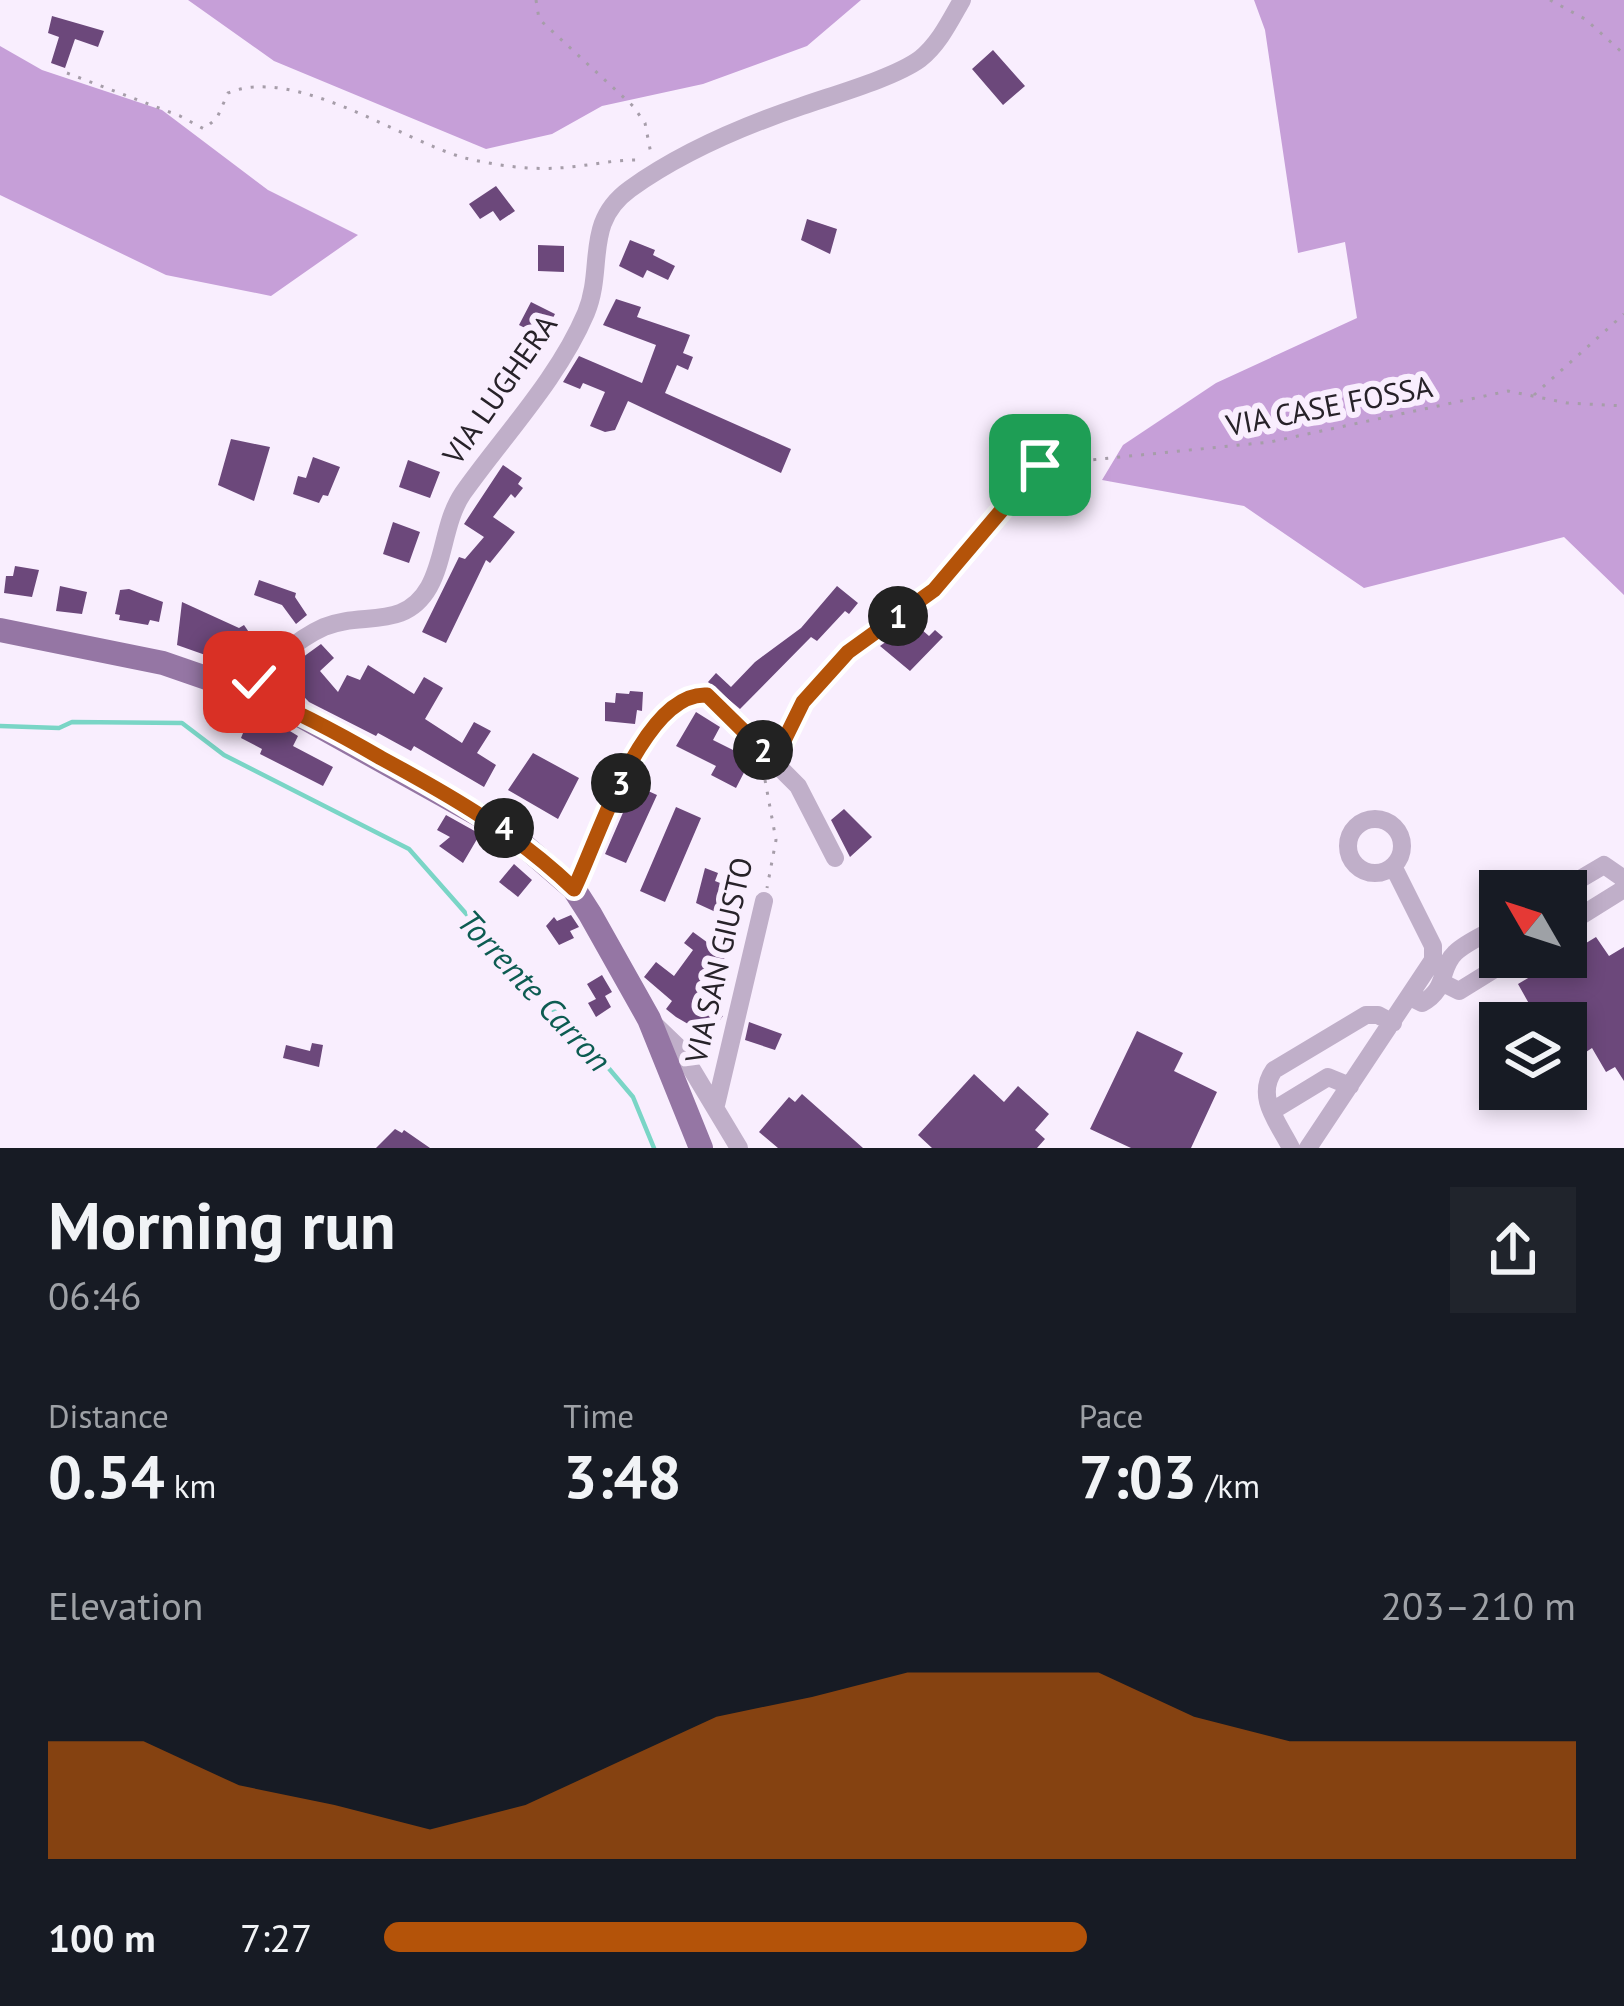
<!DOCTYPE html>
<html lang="en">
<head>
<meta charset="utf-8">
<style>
  body { margin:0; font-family:"PT Sans",sans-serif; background:#20242c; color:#f1f3f6; height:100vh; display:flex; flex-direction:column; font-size:45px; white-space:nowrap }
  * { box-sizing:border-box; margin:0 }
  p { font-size:39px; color:#9ea1a6 }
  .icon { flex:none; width:66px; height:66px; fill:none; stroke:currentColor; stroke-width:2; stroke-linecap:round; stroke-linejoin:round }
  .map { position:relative; height:1148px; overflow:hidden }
  .details { display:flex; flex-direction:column; background:#171b24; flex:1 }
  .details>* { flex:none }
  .needle { width:78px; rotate:309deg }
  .tools { position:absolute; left:1479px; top:870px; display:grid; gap:24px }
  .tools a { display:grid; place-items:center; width:108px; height:108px; border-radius:0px; background:#171b24; box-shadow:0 6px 18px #0003; font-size:60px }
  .pin { position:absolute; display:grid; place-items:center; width:102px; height:102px; color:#fff; margin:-51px; border-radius:24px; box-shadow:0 6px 18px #0006 }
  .km { position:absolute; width:60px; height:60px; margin:-30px; border-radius:50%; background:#222; color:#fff; font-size:33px; line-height:60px; text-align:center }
  .round { display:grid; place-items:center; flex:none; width:126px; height:126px; border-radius:0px; background:#20242c }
  .summary { display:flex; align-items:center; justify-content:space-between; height:204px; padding:0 48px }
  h1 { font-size:66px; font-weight:700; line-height:90px }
  .figures { display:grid; grid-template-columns:repeat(3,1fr); gap:18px; height:204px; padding:12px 48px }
  .figures div { display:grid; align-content:center }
  .figures b { font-size:60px; font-weight:700 }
  .figures small { font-size:33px; font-weight:400 }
  .figures p { font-size:33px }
  .chart { height:336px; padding:24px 48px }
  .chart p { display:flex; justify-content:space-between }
  .chart svg { width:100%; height:216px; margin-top:12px; fill:#b45309; opacity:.7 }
  ul { padding:0 48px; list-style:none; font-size:39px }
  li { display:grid; grid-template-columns:192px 144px 1fr; align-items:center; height:90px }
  li i { height:30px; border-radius:15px; background:#b45309 }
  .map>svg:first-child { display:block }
  .forest { fill:#c69fd8 }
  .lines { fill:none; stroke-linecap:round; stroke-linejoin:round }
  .stream { stroke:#7ad5c6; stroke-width:4.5 }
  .building { fill:#6c487b }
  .path { stroke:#a69da9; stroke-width:3; stroke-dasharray:3 9; stroke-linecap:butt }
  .minor { stroke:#c0afc9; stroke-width:18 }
  .major { stroke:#9576a4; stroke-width:24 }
  .route-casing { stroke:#fff; stroke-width:24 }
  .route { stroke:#b45309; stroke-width:15 }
  .labels { text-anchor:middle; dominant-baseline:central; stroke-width:12; stroke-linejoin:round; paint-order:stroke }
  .street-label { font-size:30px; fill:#272229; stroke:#f9eefe }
  .water-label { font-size:33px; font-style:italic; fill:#0d5c52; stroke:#f9eefe }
</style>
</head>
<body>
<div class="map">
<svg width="1624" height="1148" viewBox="0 0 1624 1148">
  <rect width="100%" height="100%" fill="#f9eefe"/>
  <!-- forest -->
  <path class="forest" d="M188,0H861L807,46L703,84L602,106L552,134L486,149L274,61Z
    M1254,0H1624V595L1564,537L1364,588L1244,506L1102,480L1123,445L1216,383L1357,318L1345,242L1298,253L1265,30Z
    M0,46L42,70L162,110L268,190L358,235L271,296L166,275L0,195Z"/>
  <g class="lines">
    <!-- stream -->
    <path class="stream" d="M0,726L59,728L72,722L182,723L224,755L409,849L484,934L512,973L578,1032L633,1097L654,1148"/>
  </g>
  <!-- building -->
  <path class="building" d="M52,16L104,31L98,47L75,39L65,68L51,63L59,37L48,33Z
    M993,50L1025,86L1003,105L972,69Z
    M496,186L515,211L500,221L493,211L480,219L469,204Z
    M807,219L837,229L830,254L801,240Z
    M630,240L655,250L653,255L675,266L668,280L647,270L643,278L619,266Z
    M538,245L564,246V272L538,271Z
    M616,299L641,307L637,317L690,335L683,353L693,357L688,370L677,365L665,393L791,449L781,473L628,401L615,430L605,432L590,426L605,392L583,383L580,389L563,382L579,356L642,383L656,345L603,325Z
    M531,302L555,314L543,337L519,325Z
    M231,439L270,447L254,501L218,485Z
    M313,457L340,467L328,496L323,495L319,503L293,494L298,476L306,478Z
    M408,460L440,472L430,498L399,487Z
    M503,465L522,478L518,484L523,488L515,498L511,494L493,517L515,532L490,563L486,560L446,643L422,632L459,557L465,559L484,537L464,524Z
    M393,522L420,532L409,563L383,554Z
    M15,566L39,570L32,597L4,593L6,576H13Z
    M259,580L296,593L295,597L307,615L296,624L282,605L254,595Z
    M60,586L87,592L82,614L56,611Z
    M837,586L858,603L849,614L845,611L817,641L811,637L740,709L708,682L716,673L731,687L755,662L801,628Z
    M129,589L163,602L159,622L150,620L148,625L119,620L120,615L115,614L120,590Z
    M182,602L239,628L244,625L255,641L272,632L278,641L246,670L249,662L236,671L215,664L211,657L177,645Z
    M913,622L929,636L935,630L943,637L910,671L880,646Z
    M321,644L334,658L320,671L338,692L347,675L360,680L368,665L414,694L424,677L443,688L425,719L462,743L474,722L491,731L477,753L496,765L484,787L414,746L411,751L378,733L376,736L309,702L281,673Z
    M630,691L643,692L642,711L637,710L635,724L605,721V702L615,703L616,693L629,694Z
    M233,705L264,715L298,736L293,746L333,767L323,786L260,754L262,749L241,738L245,728L222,721L227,707Z
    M696,712L720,727L713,740L751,759L736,788L711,775L716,766L676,746Z
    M533,753L579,778L558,819L508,790Z
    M635,785L657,795L626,863L605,854Z
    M676,807L701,818L665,902L640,891Z
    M844,809L872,837L850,857L831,820Z
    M446,815L480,834L463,863L439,846L450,837L437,830Z
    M514,864L532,880L518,897L499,882Z
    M705,868L718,873L715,881L743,892L731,919L696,903Z
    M571,915L579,927L570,931L574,938L559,945L546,926L554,917L557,921Z
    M693,932L726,956L700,997L723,1016L710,1032L695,1028L676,1017L666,1009L672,1001L644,977L656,962L674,976L693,950L684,943Z
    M1596,937L1609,956L1624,947V1081L1615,1067L1606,1072L1592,1048L1580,1056L1571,1040L1566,1042V1023H1540L1518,984Z
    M602,975L612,992L605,996L611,1007L596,1017L588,1003L596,999L587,984Z
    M749,1022L782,1034L775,1050L745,1040Z
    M1137,1031L1183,1053L1174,1071L1217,1092L1191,1148H1131L1090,1129Z
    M312,1043L323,1045L319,1067L283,1058L286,1045L310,1051Z
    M974,1074L1004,1102L1018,1086L1049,1114L1035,1130L1045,1139L1037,1148H932L918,1135Z
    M802,1094L863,1148H778L759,1132L789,1097L795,1102Z
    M395,1129L402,1133L404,1130L430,1148H376Z"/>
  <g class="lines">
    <!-- path -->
    <path class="path" d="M536,0L539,19L633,106L645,123L651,154
      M1550,0L1585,19L1624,54
      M67,73L180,116L204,129L217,118L228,93C295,65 400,140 465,158C494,165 528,170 557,168C585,167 613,159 641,160
      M1534,395L1624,314
      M943,580L1040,465L1270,442L1508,391L1567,403L1624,406
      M765,780L776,840L767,888"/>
    <!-- minor -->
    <path class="minor" d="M247,691C264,668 297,639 324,627C362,611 404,631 429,587C445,558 444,521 463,493C504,435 558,379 586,313C605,267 583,223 630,189C680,153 743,126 802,106C833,95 894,78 920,59C939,44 950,21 962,0
      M774,761L803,702L848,652L934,590
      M1348 846a27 27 0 1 1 54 0a27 27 0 1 1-54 0Z
      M574,889C599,840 642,691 707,695L798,786L835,858
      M1560,891L1604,865L1624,879
      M1566,925L1624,889
      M1443,983L1459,991L1514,957
      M1410,997L1422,1003C1448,989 1439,968 1455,953C1466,942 1486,934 1500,926
      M654,1024L679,1048L739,1148
      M716,1105L764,901
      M1272,1111L1328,1077L1350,1086
      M1291,1148C1278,1122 1255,1097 1274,1070L1366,1015H1378L1393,1023
      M1308,1148L1433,960V946L1393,866"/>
    <!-- major -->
    <path class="major" d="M0,630L163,663L276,702L506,830L574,889L590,914L649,1019L701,1148"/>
  </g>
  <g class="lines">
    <!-- route casing -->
    <g class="route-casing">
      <path id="route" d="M254,682L247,691C294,709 338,733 381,758C453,797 514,832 574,889C598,840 643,691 707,695L774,761L803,702L848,652L934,590L1040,465"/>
    </g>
    <!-- route -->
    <use href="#route" class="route"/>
  </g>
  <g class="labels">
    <!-- street labels -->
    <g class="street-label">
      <text transform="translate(499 389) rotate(-55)">VIA LUGHERA</text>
      <text transform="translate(1329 405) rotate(-11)">VIA CASE FOSSA</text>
      <text transform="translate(718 960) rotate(-77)">VIA SAN GIUSTO</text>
    </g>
    <!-- water labels -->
    <g class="water-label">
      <text transform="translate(535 990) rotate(47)">Torrente Carron</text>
    </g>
  </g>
</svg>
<div class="tools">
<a><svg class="needle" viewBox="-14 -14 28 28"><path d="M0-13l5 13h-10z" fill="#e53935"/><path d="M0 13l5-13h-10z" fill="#9ea1a6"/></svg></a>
<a><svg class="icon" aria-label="layers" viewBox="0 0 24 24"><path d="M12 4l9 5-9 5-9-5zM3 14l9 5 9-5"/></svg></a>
</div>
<div class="pin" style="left:1040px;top:465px;background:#1e9e55"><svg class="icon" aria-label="arrive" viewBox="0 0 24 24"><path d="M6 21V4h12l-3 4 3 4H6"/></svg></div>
<div class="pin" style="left:254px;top:682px;background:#d93025"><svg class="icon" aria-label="check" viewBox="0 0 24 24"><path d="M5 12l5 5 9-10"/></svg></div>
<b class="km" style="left:898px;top:616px">1</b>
<b class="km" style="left:763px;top:750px">2</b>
<b class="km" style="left:621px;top:783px">3</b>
<b class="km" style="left:504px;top:828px">4</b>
</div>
<section class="details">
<div class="summary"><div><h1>Morning run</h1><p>06:46</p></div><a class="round"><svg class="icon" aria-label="share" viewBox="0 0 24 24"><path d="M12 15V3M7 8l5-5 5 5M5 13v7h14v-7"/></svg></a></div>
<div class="figures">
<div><p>Distance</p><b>0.54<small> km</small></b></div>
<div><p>Time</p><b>3:48</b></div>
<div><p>Pace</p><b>7:03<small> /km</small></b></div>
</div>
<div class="chart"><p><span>Elevation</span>203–210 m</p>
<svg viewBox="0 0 160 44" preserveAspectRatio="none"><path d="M0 44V20L10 20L20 29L30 33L40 38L50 33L60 24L70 15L80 11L90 6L100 6L110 6L120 15L130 20L140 20L150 20L160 20V44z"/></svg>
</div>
<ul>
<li><b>100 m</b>7:27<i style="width:59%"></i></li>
</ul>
</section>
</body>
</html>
